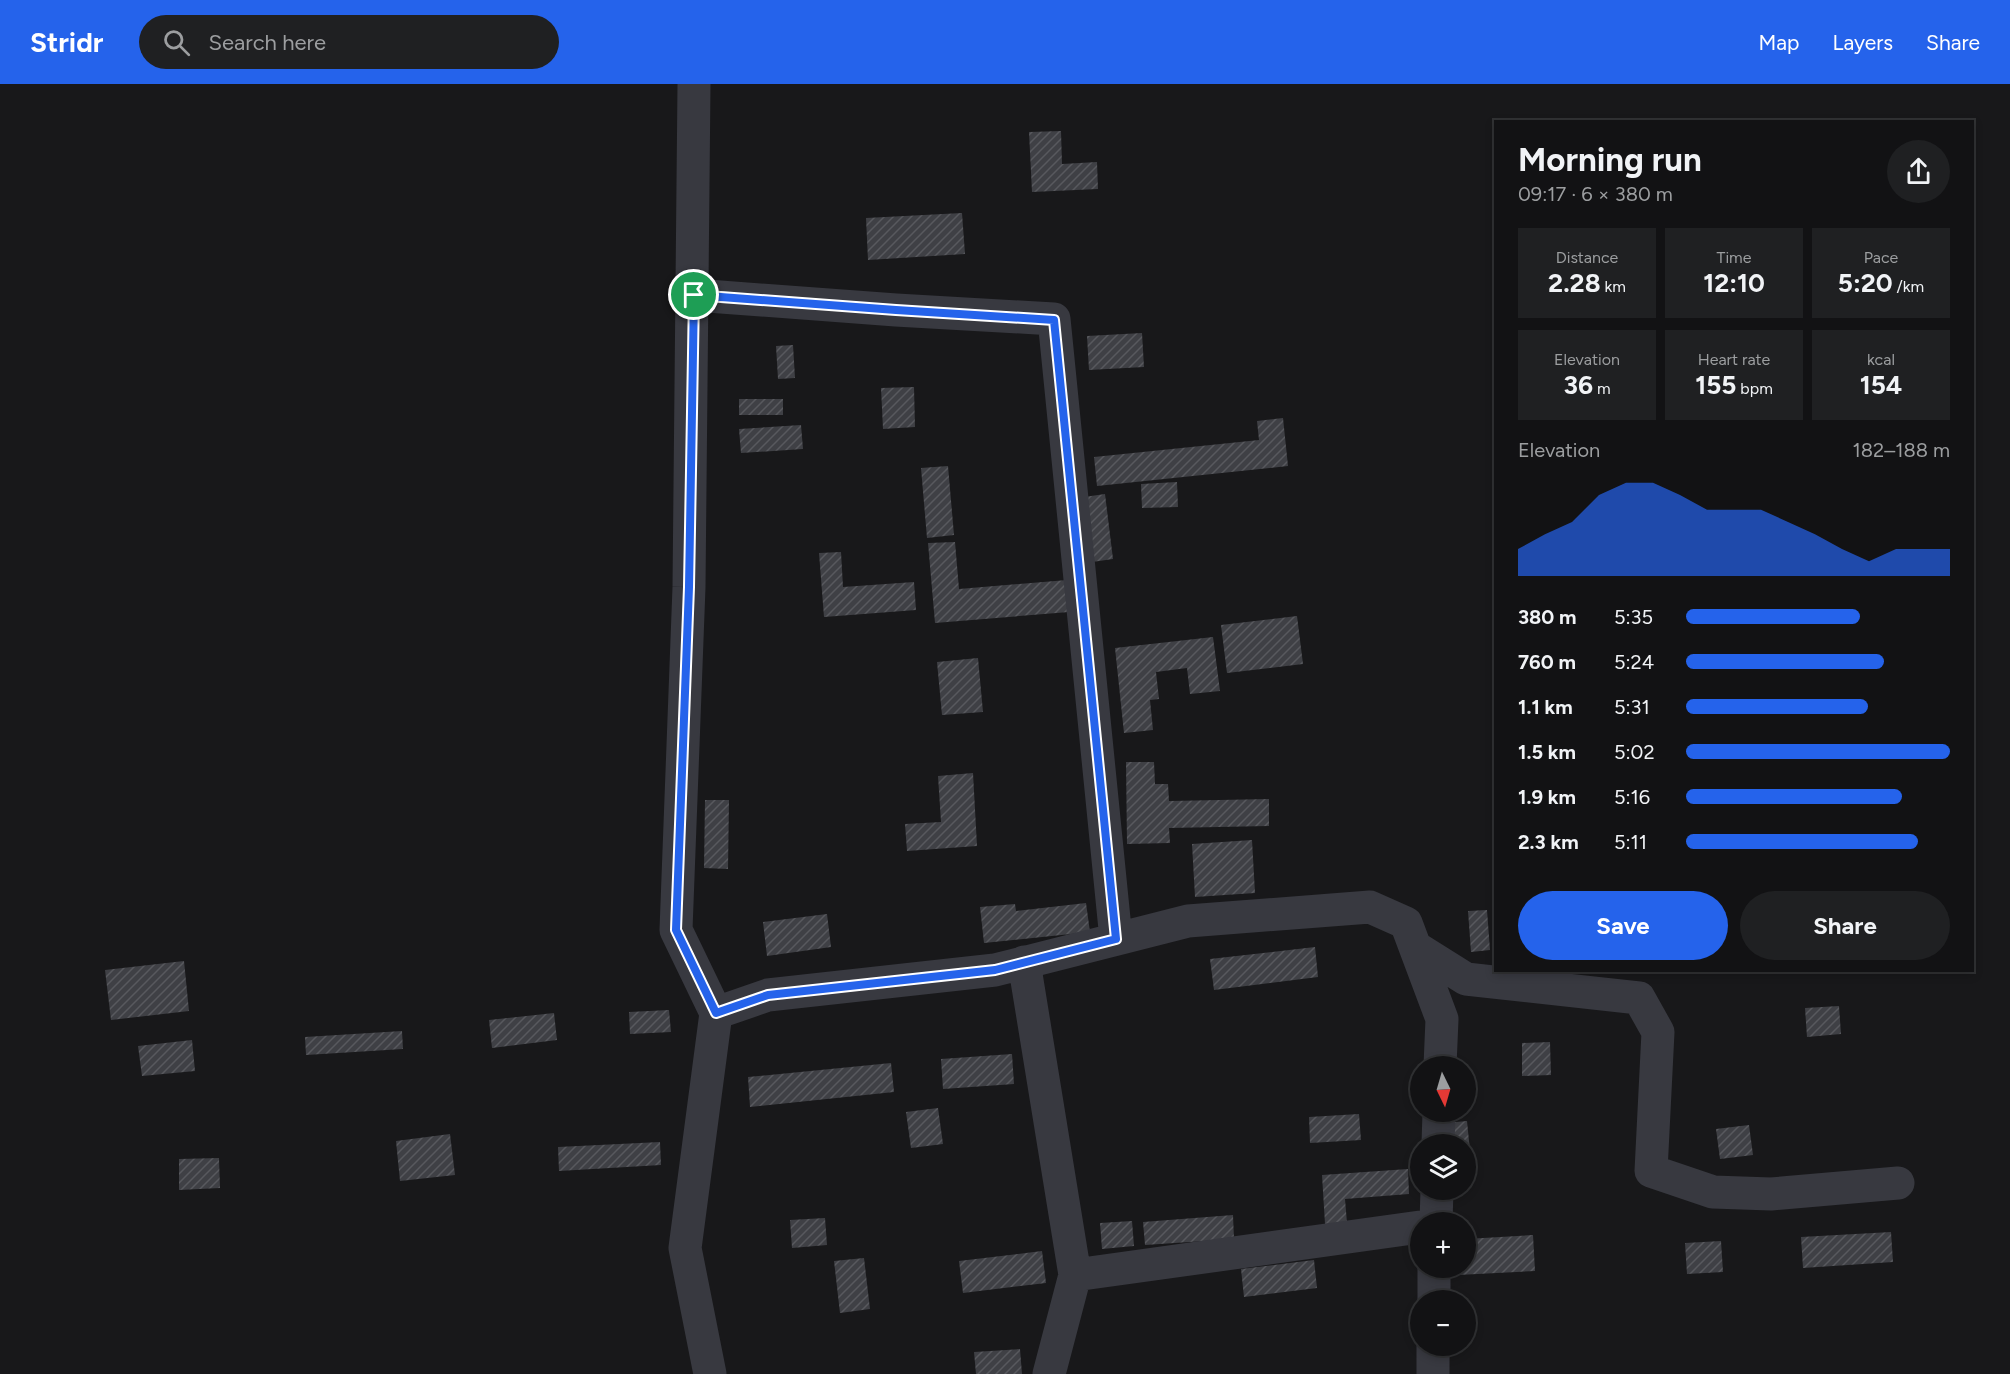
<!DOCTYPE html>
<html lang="en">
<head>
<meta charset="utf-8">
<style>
  body { margin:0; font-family:Figtree,sans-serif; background:#1f2022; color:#f1f3f6; height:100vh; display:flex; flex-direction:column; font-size:22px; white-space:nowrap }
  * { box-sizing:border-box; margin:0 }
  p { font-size:20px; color:#9c9ea0 }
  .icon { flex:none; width:33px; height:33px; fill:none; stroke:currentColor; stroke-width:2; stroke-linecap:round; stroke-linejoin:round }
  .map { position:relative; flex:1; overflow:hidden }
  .drawer { position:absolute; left:1494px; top:36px; width:480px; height:852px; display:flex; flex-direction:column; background:#121214; border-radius:0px; box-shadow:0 3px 9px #0003,0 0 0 2px #313234 }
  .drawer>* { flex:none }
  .needle { width:39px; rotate:175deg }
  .controls { position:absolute; left:1410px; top:972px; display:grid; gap:12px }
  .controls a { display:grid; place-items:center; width:66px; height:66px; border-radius:50%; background:#121214; box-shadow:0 3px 9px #0003,0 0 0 2px #313234; font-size:30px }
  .pin { position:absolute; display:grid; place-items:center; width:51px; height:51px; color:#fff; margin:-26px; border:3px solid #fff; border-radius:50%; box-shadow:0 2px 6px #0007 }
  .round { display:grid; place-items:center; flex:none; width:63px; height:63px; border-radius:32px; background:#1f2022 }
  .overview { display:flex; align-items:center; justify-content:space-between; height:102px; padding:0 24px }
  h1 { font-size:33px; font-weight:700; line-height:45px }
  .figures { display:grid; grid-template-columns:repeat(3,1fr); gap:9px; height:102px; padding:6px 24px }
  .figures div { display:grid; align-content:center; border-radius:0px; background:#1f2022; text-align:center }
  .figures b { font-size:26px; font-weight:700 }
  .figures small { font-size:16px; font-weight:400 }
  .figures p { font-size:16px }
  .chart { height:168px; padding:12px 24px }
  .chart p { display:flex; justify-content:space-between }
  .chart svg { width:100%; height:108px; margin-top:6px; fill:#2563eb; opacity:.7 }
  .button { display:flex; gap:12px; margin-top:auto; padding:12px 24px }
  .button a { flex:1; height:69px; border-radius:36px; background:#2563eb; color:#fff; font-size:24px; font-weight:700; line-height:69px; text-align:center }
  .button a+a { background:#1f2022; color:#f1f3f6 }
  ul { padding:0 24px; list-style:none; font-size:20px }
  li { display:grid; grid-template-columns:96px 72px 1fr; align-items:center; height:45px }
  li i { height:15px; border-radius:8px; background:#2563eb }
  header { display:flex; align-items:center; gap:36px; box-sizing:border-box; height:84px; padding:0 30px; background:#2563eb; color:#fff }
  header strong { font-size:28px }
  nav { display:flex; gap:33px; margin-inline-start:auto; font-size:21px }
  .search { width:420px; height:54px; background:#1f2022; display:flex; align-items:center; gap:15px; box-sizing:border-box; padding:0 21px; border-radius:33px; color:#9c9ea0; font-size:22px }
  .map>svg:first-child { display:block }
  .building { fill:url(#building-hatch) }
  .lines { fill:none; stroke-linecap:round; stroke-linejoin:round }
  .minor { stroke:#383940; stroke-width:33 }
  .route-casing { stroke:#fff; stroke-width:12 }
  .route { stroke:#2563eb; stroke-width:8 }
</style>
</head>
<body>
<header>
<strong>Stridr</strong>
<div class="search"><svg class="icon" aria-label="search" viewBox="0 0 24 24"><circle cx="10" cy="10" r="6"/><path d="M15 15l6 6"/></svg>Search here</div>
<nav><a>Map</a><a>Layers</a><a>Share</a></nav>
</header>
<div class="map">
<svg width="2010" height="1290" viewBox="0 0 2010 1290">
  <defs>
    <pattern id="building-hatch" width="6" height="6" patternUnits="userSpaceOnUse" patternTransform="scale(1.5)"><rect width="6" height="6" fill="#3f4045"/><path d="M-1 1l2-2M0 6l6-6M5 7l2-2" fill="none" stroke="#58595e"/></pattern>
  </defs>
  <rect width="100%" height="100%" fill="#18181a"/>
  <!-- building -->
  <path class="building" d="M1061,47L1062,80L1097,78L1098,105L1032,108L1029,48Z
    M962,129L965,170L868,176L866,134Z
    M1142,249L1144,283L1089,286L1087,252Z
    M793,261L795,294L778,295L776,262Z
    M914,303L915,343L883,345L881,304Z
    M739,315H783V331H739Z
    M1283,334L1288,382L1097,402L1094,373L1259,356L1257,337Z
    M801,341L803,365L741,369L739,345Z
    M948,382L954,451L927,454L921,384Z
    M1177,398L1178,423L1142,424L1141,400Z
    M1105,410L1113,475L1092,478L1084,413Z
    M955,458L959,505L1067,496L1069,528L935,539L928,459Z
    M841,468L843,503L914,498L916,526L824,533L819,469Z
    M1297,532L1303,580L1227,589L1221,541Z
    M1213,553L1220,607L1190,610L1187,584L1156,588L1159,615L1150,616L1153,646L1124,649L1115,564Z
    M978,574L983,628L942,631L937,578Z
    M1126,678H1154L1155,700H1168L1169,717L1269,715V742L1169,744L1170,759L1127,760Z
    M973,689L977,762L907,767L905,740L941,738L938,692Z
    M705,716H729L728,785L704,784Z
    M1252,756L1255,809L1195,813L1192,760Z
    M1086,819L1090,848L984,859L980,823L1015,820L1016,827Z
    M1487,826L1490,866L1471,868L1468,827Z
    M827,830L831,863L767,872L763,838Z
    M1315,863L1318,893L1214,906L1210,875Z
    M184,877L189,927L111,936L105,886Z
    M1839,922L1841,950L1807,953L1805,924Z
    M669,926L671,948L630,950L629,928Z
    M554,929L557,956L492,964L489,936Z
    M402,947L403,965L306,971L305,953Z
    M192,956L195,987L142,992L138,962Z
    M1550,958L1551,991L1522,992V959Z
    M1012,970L1014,1000L943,1005L941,975Z
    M891,979L894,1008L750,1023L748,993Z
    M938,1024L943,1060L911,1064L906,1028Z
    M1359,1030L1361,1056L1310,1059L1309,1033Z
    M1467,1037L1470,1067H1466V1060H1447L1445,1039Z
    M1749,1041L1753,1071L1720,1075L1716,1045Z
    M450,1050L455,1091L400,1097L396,1057Z
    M660,1058L661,1081L559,1087L558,1063Z
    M219,1074L220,1104L179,1106V1075Z
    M1408,1085L1409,1110L1345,1115L1347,1139L1325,1140L1322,1091Z
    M1233,1131L1234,1155L1145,1161L1143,1138Z
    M825,1134L827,1161L792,1164L790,1136Z
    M1132,1137L1134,1162L1102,1165L1100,1139Z
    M1891,1148L1893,1178L1803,1184L1801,1153Z
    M1533,1151L1535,1187L1458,1191L1457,1184H1466V1155Z
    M1721,1157L1723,1188L1687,1190L1685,1159Z
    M1042,1167L1046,1199L963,1209L959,1177Z
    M864,1174L870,1225L840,1229L834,1177Z
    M1314,1176L1317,1204L1244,1213L1241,1185Z
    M1020,1265L1022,1290H976L974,1268Z"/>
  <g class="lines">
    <!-- minor -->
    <path class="minor" d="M694,0L689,503L676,846L716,929L685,1164L710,1290
      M694,211L896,226L1054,235L1116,855
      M1415,863L1466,895L1639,914L1658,948L1651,1087L1713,1108L1771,1110L1898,1099
      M1024,878L1075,1191
      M716,929L768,911L995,886L1188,837L1370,823L1406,839L1442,935L1440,982
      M1438,1060L1439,1028
      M1436,1138L1437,1106
      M1434,1216V1184
      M1049,1290L1075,1191L1420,1143
      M1433,1290V1262"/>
  </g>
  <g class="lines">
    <!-- route casing -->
    <g class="route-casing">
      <path id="route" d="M694,211L896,226L1054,236L1116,855L995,886L768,911L716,929L676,846L689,503Z"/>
    </g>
    <!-- route -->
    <use href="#route" class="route"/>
  </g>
</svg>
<div class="controls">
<a><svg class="needle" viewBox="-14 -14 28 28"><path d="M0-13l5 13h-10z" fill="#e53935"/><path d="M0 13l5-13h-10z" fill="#9c9ea0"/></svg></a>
<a><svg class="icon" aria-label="layers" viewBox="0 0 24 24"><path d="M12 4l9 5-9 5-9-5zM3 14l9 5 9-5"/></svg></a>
<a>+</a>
<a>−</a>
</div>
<div class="pin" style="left:694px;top:211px;background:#1e9e55"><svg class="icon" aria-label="arrive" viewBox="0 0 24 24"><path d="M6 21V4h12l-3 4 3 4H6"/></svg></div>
<section class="drawer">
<div class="overview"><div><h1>Morning run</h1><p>09:17 · 6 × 380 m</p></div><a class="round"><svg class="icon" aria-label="share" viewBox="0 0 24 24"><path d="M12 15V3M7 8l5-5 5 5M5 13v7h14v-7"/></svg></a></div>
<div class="figures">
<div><p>Distance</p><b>2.28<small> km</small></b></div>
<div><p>Time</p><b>12:10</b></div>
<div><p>Pace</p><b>5:20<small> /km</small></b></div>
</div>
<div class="figures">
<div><p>Elevation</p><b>36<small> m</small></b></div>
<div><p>Heart rate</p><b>155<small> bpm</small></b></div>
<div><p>kcal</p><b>154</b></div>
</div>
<div class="chart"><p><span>Elevation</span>182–188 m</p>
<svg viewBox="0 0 160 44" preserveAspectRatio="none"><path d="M0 44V33L10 27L20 22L30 11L40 6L50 6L60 11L70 17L80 17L90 17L100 22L110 27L120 33L130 38L140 33L150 33L160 33V44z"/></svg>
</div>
<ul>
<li><b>380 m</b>5:35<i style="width:66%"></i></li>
<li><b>760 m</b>5:24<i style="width:75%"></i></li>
<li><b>1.1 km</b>5:31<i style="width:69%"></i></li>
<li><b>1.5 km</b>5:02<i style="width:100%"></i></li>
<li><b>1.9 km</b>5:16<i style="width:82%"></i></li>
<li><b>2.3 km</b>5:11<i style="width:88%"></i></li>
</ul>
<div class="button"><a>Save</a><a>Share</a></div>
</section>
</div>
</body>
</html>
